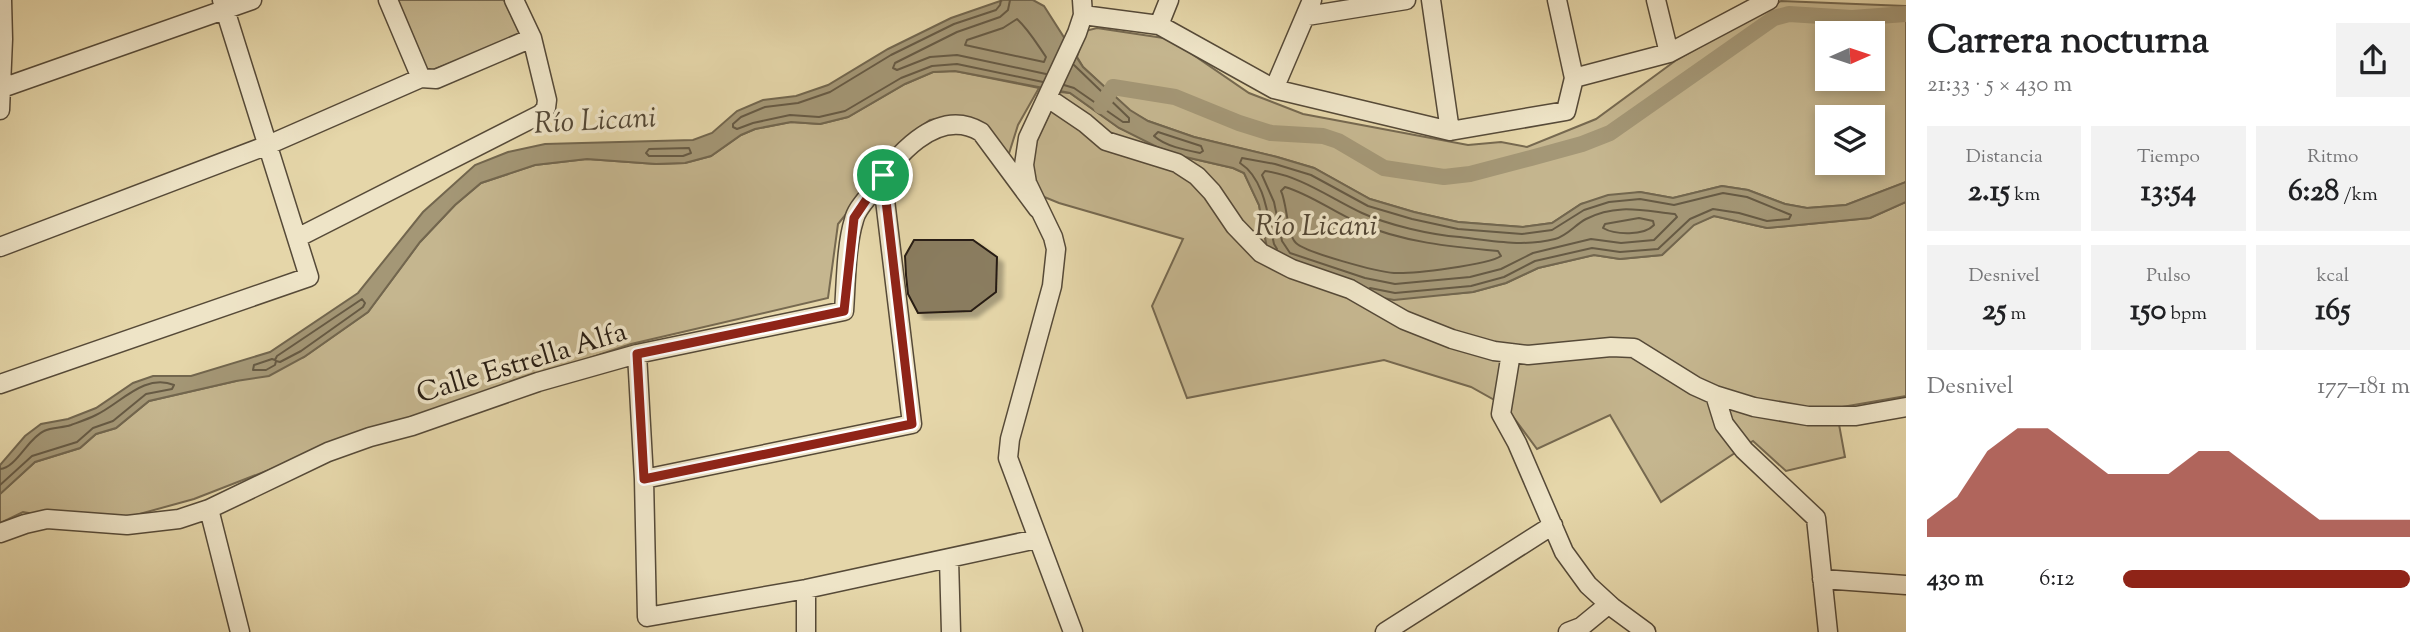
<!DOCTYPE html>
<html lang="es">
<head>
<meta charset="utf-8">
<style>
  body { margin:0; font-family:"Sorts Mill Goudy",serif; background:#f2f2f2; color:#202124; height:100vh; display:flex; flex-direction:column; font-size:26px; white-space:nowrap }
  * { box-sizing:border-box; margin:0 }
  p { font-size:23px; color:#757577 }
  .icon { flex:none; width:38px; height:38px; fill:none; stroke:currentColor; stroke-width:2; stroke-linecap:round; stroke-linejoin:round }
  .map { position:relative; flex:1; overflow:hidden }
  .drawer { display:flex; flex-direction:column; background:#fff; width:525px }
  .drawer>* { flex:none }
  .needle { width:46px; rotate:87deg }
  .fabs { position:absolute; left:1815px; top:21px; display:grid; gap:14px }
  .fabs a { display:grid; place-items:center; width:70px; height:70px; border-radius:0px; background:#fff; box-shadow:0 4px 10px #0003; font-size:35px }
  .pin { position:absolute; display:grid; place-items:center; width:60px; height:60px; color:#fff; margin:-30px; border:4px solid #fff; border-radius:50%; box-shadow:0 2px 7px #0007 }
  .round { display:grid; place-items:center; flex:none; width:74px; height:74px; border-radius:0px; background:#f2f2f2 }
  .overview { display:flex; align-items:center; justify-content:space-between; height:119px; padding:0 21px }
  h1 { font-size:38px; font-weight:800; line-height:52px }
  .figures { display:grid; grid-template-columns:repeat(3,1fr); gap:10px; height:119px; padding:7px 21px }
  .figures div { display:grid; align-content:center; border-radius:0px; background:#f2f2f2; text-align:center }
  .figures b { font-size:30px; font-weight:800 }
  .figures small { font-size:19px; font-weight:400 }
  .figures p { font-size:19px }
  .chart { height:196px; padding:14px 21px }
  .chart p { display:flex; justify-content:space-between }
  .chart svg { width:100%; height:126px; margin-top:7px; fill:#8f2418; opacity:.7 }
  ul { padding:0 21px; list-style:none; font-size:23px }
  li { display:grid; grid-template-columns:112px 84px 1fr; align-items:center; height:52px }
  li i { height:18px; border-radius:9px; background:#8f2418 }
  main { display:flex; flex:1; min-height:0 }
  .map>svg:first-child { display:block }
  .green { fill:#c5b68f; stroke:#766950; stroke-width:2; fill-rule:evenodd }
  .water { fill:#a49776; stroke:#72664e; stroke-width:2 }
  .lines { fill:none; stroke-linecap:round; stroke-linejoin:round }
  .shore { stroke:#665a44; stroke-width:2 }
  .canal { stroke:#a49776; stroke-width:16 }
  .building { fill:#8a7d61; stroke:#271c12; stroke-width:2; filter:url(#shadow) }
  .minor-casing { stroke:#564a38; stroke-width:21 }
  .minor { stroke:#eee4c7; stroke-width:18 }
  .route-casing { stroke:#fff; stroke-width:14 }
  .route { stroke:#8f2418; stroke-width:9 }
  .labels { text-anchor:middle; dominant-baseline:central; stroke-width:7; stroke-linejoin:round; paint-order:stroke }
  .street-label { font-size:28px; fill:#271c12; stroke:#eee4c7 }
  .water-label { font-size:30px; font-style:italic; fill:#534735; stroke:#eee4c7 }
</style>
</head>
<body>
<main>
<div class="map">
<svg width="1906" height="632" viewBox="0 0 1906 632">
  <defs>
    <filter id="shadow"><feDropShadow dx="6" dy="6" stdDeviation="2" flood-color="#0004"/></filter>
  </defs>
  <rect width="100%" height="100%" fill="#e5d6a9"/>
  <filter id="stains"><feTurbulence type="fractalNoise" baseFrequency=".00286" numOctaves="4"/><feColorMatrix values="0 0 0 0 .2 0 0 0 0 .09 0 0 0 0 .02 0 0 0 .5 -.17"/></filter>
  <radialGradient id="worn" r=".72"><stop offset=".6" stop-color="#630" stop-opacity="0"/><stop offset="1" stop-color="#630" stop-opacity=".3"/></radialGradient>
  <!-- green -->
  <path class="green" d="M396,0H504L521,36L427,72Z
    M1781,1L1906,6V182L1846,205L1807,208L1785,204L1748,190L1722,186L1673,198L1640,192L1581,204L1552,223L1523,227L1458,222L1414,212L1370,199L1314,168L1277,157L1194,137L1148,121L1130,111L1083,67L1077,57L1085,31L1097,28L1170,39L1249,93L1303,114L1468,145L1501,142L1527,147L1596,119L1675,61ZM1827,33H1872V79H1827ZM1827,117H1872V163H1827Z
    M955,71L1039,88L1018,125L1006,163L977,121L956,116L930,120L912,133L838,224L828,298L631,344L346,440L194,499L114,521H76L23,512L0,523V494L35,462L80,448L96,434L116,428L149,401L236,381L304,357L368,312L420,242L455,205L481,183L535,165L587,159L656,164L685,163L711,156L741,135L755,129L791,122L820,124L848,117L905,84L933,72Z
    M1060,92L1070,93L1119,128L1181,156L1233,168L1244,173L1259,205L1267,248L1440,295L1473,292L1506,283L1538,268L1594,255L1620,259L1662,255L1694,224L1714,216L1767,228L1870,218L1906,202V396L1836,408L1845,457L1786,471L1753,441L1661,502L1610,415L1537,449L1505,406L1471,387L1384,360L1187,398L1152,306L1183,239L1059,203L1032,192L1027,173L1034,146Z"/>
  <!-- water -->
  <path class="water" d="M1003,0H1033L1044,6L1083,67L1130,110L1148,121L1194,137L1277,157L1314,168L1370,199L1414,212L1458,222L1523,227L1552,223L1581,204L1608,195L1640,192L1673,198L1722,186L1748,190L1785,204L1807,208L1846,205L1906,182V202L1870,218L1767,228L1714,216L1694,225L1662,255L1620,259L1594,255L1538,268L1506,283L1473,292L1394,300L1361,294L1267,248L1259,205L1244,173L1233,168L1181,156L1157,147L1119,128L1070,93L955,71L933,72L905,84L848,117L820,124L791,122L755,129L741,135L711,156L685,163L656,164L587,159L535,165L481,183L455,205L420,242L368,312L304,357L269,376L236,381L149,401L116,428L96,434L80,448L35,462L0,494V465L25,436L41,424L68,419L96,408L133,383L153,376H191L270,352L358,293L423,212L475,165L508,152L545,144L693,140L712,133L737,111L763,100L796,96L828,85L888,49L951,18Z"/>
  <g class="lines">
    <!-- shore -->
    <path class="shore" d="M1001,0L1000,5L996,10L954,24L891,55L830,92L798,103L765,107L741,117L733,124V127L737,129L753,123L790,115L819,117L845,111L901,78L932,66L957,64L1043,82
      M1010,0L1008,10L1000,17L957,32L895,63L893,68L897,70L930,57L957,55L1046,74
      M1017,19C1029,30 1037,44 1046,57L1044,62L965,45L967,40L1003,28Z
      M1064,85L1074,88L1123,122H1129V118L1074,65
      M1158,132L1201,146L1203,151L1200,153C1185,150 1165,146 1154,136Z
      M689,148L691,153L683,156H649L646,153L649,149Z
      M1265,171C1301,176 1330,198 1362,213C1388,225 1431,235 1460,237C1490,241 1525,247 1555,239C1567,236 1576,224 1586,219C1617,203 1644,211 1675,214L1677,217L1654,240L1621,243L1591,239L1533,253L1501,269L1470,277L1395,284L1365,278L1290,253L1282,241L1274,202L1262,175Z
      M1285,187C1312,195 1333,212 1359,223C1401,242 1452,247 1498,251L1501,256C1488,265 1412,274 1394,273C1378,272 1307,253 1296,243C1287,235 1287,203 1281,191Z
      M1639,218L1653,221L1654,225C1644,236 1615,235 1603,228L1605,224Z
      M1277,249L1274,244C1268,217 1265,179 1240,163L1242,158L1275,164L1311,175L1368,206L1412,219L1458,229L1522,234L1552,230L1584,210L1609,202L1640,199L1674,205L1723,193L1747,197L1791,215L1789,219L1767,221L1739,213L1713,209L1690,219L1658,249L1620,252L1592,248L1535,261L1504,277L1471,286L1395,293L1370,288
      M362,299L365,303L363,307L301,351L280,362L276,361L275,365L266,370H253L254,365L272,359L275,360L277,356Z
      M0,469C16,468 28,438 44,431C52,427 62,428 71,425C79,422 88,419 96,415C120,404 144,373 174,385L172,389L146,394L113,421L93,428L77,442L32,456L0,485"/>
    <!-- canal -->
    <path class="canal" d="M1101,106L1113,87L1175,97L1239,123L1271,133L1323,136L1338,141L1384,168L1444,177L1470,174L1531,158L1582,144L1610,133L1774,18L1789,14L1852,18L1906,14"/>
  </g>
  <!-- building -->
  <path class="building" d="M914,240H973L997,257L996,292L971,311L918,313L908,294L906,275L905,256Z"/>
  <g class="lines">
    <!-- minor casing -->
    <g class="minor-casing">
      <path id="minor" d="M388,0L421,78
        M1431,0L1450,131
        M1557,0L1574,78
        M1656,0L1669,53
        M1083,15L1159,25L1274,89L1450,131L1566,111L1574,78L1669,53L1769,0
        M1307,16L1406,0
        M1159,25L1169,0
        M2,88L252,0
        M1274,89L1312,0
        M1048,98L1085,123L1106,141L1177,163L1197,176L1212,192L1235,226L1261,253L1292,269L1350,289L1404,320L1452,339L1494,351L1528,355L1611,347L1634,348L1695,386L1715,395L1754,407L1808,416H1856L1906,407
        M0,110L3,39L2,0
        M297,238L541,114L546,108L547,100L532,38L514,0
        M0,247L268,145L421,78L436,79L532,38
        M1511,353L1501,414L1517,443L1564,552L1588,585L1612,607L1646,632
        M637,354L644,479L647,617L806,589L1037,539
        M0,384L309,277L222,0
        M1715,395L1724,424L1744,450L1816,518L1828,632
        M644,479L912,424L882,175
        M209,509L240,632
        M0,533L25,524L47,519L127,525L179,519L209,509L328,452L370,437L412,426L538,382L637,354L844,311C846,284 846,245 854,220C856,210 865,201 871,193C893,159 936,105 981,132L1038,209
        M949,559L951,632
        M1822,579L1906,585
        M806,589V632
        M1073,632L1008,458L1010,439L1052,286L1056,249L1053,237L1027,183L1024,165L1028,138L1077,33L1083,15L1082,0
        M1385,632L1553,525
        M1568,632L1581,627L1609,604"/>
    </g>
    <!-- minor -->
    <use href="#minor" class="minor"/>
  </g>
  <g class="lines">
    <!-- route casing -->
    <g class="route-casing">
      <path id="route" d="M883,175L912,424L644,479L637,354L844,311L854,218Z"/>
    </g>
    <!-- route -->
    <use href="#route" class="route"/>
  </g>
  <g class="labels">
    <!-- street labels -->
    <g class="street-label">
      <text transform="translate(522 364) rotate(-17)">Calle Estrella Alfa</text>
    </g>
    <!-- water labels -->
    <g class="water-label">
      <text transform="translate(595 122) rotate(-3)">Río Licani</text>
      <text x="1316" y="227">Río Licani</text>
    </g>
  </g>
  <rect width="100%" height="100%" filter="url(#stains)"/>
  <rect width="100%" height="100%" fill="url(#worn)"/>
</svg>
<div class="fabs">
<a><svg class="needle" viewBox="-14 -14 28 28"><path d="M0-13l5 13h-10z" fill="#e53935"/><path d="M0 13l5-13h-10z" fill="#757577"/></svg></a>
<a><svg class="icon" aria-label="layers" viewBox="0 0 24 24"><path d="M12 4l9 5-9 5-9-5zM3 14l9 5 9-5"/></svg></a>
</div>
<div class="pin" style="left:883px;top:175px;background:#1e9e55"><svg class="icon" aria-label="arrive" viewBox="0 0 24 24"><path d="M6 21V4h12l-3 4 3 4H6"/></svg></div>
</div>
<section class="drawer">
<div class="overview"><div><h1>Carrera nocturna</h1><p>21:33 · 5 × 430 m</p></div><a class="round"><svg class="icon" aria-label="share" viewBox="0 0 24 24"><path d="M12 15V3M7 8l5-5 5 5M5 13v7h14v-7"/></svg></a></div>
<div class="figures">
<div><p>Distancia</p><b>2.15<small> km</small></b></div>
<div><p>Tiempo</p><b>13:54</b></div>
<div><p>Ritmo</p><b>6:28<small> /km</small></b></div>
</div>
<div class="figures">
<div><p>Desnivel</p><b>25<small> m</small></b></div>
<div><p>Pulso</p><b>150<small> bpm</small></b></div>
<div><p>kcal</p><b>165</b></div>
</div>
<div class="chart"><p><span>Desnivel</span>177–181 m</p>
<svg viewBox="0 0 160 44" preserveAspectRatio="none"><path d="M0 44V38L10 30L20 14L30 6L40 6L50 14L60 22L70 22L80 22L90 14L100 14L110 22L120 30L130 38L140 38L150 38L160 38V44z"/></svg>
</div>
<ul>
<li><b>430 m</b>6:12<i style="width:100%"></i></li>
</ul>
</section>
</main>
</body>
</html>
